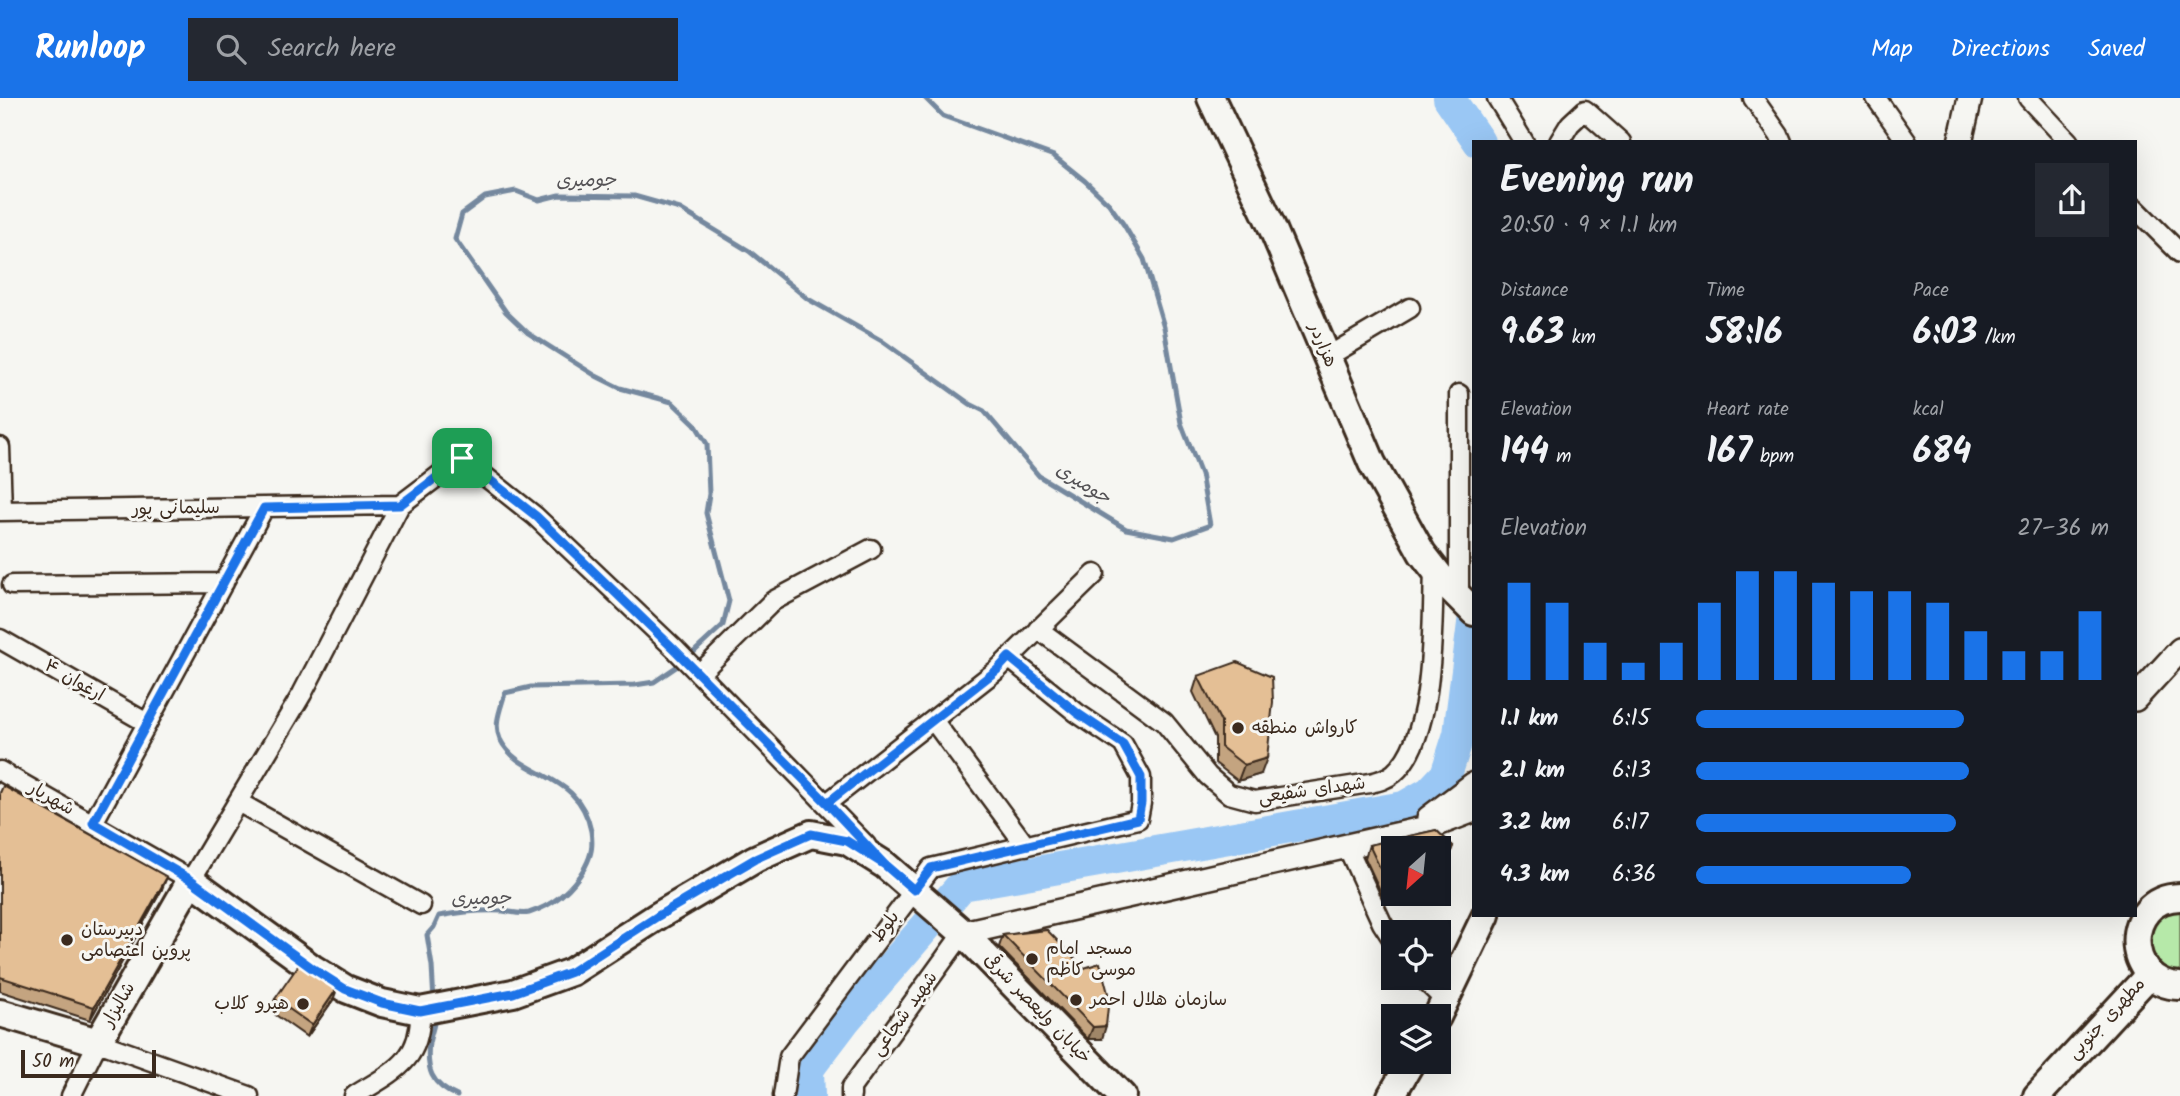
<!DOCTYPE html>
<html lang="en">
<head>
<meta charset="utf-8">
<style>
  body { margin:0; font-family:Kalam,"Playpen Sans Arabic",sans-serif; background:#242831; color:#f1f3f6; height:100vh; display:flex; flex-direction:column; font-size:26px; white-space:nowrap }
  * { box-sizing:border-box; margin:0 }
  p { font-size:23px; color:#9ea1a6 }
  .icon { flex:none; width:38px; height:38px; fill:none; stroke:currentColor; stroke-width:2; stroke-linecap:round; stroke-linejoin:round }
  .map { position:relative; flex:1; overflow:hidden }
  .drawer { position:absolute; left:1472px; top:42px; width:665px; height:777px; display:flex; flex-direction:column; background:#171b24; border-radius:0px; box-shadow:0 7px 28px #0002 }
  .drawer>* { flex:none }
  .needle { width:46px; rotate:207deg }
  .controls { position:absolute; left:1381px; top:738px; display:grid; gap:14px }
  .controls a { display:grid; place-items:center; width:70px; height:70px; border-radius:0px; background:#171b24; box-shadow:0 7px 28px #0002; font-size:35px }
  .scale { position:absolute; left:21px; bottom:18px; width:135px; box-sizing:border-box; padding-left:7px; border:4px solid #3b2a1e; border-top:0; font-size:19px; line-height:24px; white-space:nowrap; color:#3b2a1e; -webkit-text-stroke:5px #f6f6f2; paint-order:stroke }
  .pin { position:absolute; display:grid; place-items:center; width:60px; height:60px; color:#fff; margin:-30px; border-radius:14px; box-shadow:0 4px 10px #0006 }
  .round { display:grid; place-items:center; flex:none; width:74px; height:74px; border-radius:0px; background:#242831 }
  .summary { display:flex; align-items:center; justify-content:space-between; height:119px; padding:0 28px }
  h1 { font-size:38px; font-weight:600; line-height:52px }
  .figures { display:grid; grid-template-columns:repeat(3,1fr); gap:10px; height:119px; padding:7px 28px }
  .figures div { display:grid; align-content:center }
  .figures b { font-size:35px; font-weight:600 }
  .figures small { font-size:19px; font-weight:400 }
  .figures p { font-size:19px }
  .chart { height:196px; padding:14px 28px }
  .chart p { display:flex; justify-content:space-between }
  .chart svg { width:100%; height:126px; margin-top:7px; stroke:#1a73e8; stroke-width:6 }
  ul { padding:0 28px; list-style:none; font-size:23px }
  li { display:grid; grid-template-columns:112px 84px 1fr; align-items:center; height:52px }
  li i { height:18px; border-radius:9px; background:#1a73e8 }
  header { display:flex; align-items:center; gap:42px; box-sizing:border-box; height:98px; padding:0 35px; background:#1a73e8; color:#fff }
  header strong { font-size:33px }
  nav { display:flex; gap:38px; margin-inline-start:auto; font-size:24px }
  .search { width:490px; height:63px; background:#242831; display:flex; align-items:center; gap:18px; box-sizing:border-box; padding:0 24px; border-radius:0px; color:#9ea1a6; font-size:26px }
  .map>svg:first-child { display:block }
  .green { fill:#b6e9a9; stroke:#788a64; stroke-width:2 }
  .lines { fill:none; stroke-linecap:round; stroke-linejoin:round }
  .stream { stroke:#74889e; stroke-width:5 }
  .river { stroke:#9ac7f4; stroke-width:32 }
  .minor-casing { stroke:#3b2a1e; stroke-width:23 }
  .tertiary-casing { stroke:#3b2a1e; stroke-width:28 }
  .secondary-casing { stroke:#3b2a1e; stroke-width:32 }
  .minor { stroke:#f6f6f2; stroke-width:18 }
  .tertiary { stroke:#f6f6f2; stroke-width:23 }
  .secondary { stroke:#f6f6f2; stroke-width:26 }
  .wall { fill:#c4a480; stroke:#3b2a1e; stroke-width:2 }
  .shaded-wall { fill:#a08668; stroke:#3b2a1e; stroke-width:2 }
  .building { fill:#e4bf95; stroke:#3b2a1e; stroke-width:2 }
  .route-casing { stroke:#fff; stroke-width:14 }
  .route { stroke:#1a73e8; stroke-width:9 }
  .poi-dot { fill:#3b2a1e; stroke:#f6f6f2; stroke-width:2.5 }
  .labels { text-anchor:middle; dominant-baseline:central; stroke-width:6; stroke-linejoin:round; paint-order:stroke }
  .street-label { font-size:18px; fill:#3b2a1e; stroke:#f6f6f2 }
  .poi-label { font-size:18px; fill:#3b2a1e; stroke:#f6f6f2; text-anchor:start }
  .water-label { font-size:19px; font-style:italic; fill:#535154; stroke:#f6f6f2 }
</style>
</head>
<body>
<header>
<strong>Runloop</strong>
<div class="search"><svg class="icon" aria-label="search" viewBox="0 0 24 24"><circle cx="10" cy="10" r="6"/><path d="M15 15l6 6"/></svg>Search here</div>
<nav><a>Map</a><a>Directions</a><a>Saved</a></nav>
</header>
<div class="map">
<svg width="2180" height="998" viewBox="0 0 2180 998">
  <rect width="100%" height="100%" fill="#f6f6f2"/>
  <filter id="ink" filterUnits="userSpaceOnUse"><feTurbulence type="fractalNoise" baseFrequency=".0143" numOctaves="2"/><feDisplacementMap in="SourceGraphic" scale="14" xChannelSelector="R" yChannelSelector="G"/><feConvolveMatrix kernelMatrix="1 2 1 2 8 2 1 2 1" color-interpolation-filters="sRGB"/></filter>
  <g filter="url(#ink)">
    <!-- green -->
    <path class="green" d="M2180,807V880L2149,861C2149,824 2143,821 2180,807Z"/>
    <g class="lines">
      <!-- stream -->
      <path class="stream" d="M434,904L432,868L427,837L434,829L439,818C460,814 481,812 503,813C511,814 521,817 529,815C554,807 573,790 585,769C592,756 593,747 591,733C579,672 520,682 500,641C493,626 501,610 505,595L531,589L635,587L654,584L682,565L723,527L729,503L706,415L709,396L707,346L695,326L672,304L620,290L596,278L528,235L506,214L455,141L462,116L485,99L516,93L539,102L559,97L634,98L680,111L749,153L808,201L882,243L970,306L984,313L1039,378L1126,431L1174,440L1210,427L1201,376L1181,325L1164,229L1144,161L1124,127L1109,106L1085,83L1054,58L943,18L925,0
        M435,917C435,927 431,935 429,945C426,971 431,987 457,998"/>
      <!-- river -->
      <path class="river" d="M1449,0L1479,44
        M809,998L808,971L845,922L962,787L1404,709L1430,694L1446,677L1459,636L1474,518"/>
      <!-- minor casing -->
      <g class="minor-casing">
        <path id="minor" d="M1497,0L1524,44
          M1753,0L1779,37L1782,44
          M1876,0L1907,44
          M2028,0L2069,44
          M1559,44L1570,26L1585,12L1621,44
          M2135,110L2180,155
          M1327,259L1410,210
          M1459,296V499
          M0,349L2,413
          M0,413L400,407L462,360L535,418L675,551L866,747
          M12,487L224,485
          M1038,531L1164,624L1208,678L1229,696L1255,703L1370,685C1379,683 1387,681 1394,675C1436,638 1432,523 1434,471
          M0,541L147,625
          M699,576L773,503L871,451
          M933,622L1026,748
          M0,673L191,782L302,596L400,407
          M238,704L421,807
          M827,705L997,572L1095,476
          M93,725L264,410
          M1347,748L1382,825L1393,842
          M1422,880L1446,903
          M71,998L98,944L249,998
          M354,998C392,974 422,964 420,913
          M783,998L789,959L931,770L1138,721L1141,705V679L1123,646L1077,615L1009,560
          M851,998V990L963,835"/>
      </g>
      <!-- tertiary casing -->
      <g class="tertiary-casing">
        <path id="tertiary" d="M1960,44L1970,0
          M2135,601L2180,552
          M1429,720L1474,686
          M963,835L1427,730L1474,712"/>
      </g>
      <!-- secondary casing -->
      <g class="secondary-casing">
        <path id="secondary" d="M1211,0L1272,129L1372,365L1422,455L1446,486L1474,514
          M2180,799C2121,800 2123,887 2180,888
          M0,915L98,944L191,782L312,870L346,891L382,905L420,913L513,895L571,874L658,818L755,761L811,736L847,743L885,767L963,835L1122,998
          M1437,919L1486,817
          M1391,998L1411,964
          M2037,998L2150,876"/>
      </g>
      <!-- minor -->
      <use href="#minor" class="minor"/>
      <!-- tertiary -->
      <use href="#tertiary" class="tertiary"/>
      <!-- secondary -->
      <use href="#secondary" class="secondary"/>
    </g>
    <!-- wall -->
    <path class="wall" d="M1198,578L1261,676L1238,683L1215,665V640L1193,594Z
      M0,695L162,791L90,922L0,893Z
      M1436,732L1453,748L1448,761L1438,777V751H1393V796H1428L1424,803H1385L1365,760L1369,747Z
      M1047,832L1102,941H1088L999,849L1003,837Z
      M275,901L333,902L307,939L270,913Z"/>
    <!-- shaded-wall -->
    <path class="shaded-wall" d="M1267,660L1261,676L1238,683L1244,667Z
      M1453,748L1448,761L1438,777V773Z
      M167,779L162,791L90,922L94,909Z
      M1390,791H1393V796H1428L1424,803H1385Z
      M338,889L333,902L307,939L312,927Z
      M1106,928L1102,941H1088L1093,929Z"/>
    <!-- building -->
    <path class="building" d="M1237,564L1272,579L1273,604L1267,660L1244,667L1221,649V624L1198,578Z
      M3,688L167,779L94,909L0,879V695Z
      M1436,732L1453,748L1438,773V751H1393V791H1390L1369,747Z
      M1047,832L1084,870L1100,865L1109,899L1106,928L1093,929L1003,837Z
      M300,865L338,889L312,927L275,901Z"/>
  </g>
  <g class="lines" filter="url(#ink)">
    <!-- route casing -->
    <g class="route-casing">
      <path id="route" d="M462,360L400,407L264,410L93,725L191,782L312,870L345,891L382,905L420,913L513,895L571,874L658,818L755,761L811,736L847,743L885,767L827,705L997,572L1009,559L1077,615L1123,646L1141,679V705L1138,721L931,770L914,792L885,767L827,705L674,551L536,418L462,360"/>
    </g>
    <!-- route -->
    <use href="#route" class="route"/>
  </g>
  <!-- markers -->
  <g class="poi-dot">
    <circle cx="1238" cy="630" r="7"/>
    <circle cx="67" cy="842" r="7"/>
    <circle cx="1032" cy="861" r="7"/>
    <circle cx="1076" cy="902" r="7"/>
    <circle cx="303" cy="906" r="7"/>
  </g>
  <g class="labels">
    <!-- street labels -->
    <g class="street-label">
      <text transform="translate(1322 247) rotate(67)">هزاردر</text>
      <text transform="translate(176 411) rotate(-1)">سلیمانی پور</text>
      <text transform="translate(74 583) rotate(30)">ارغوان ۴</text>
      <text transform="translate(1312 693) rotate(-8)">شهدای شفیعی</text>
      <text transform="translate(51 701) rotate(30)">شهریار</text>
      <text transform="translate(886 829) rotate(-53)">بلوط</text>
      <text transform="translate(119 907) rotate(-60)">شالیزار</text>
      <text transform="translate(1037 911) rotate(46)">خیابان ولیعصر شرقی</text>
      <text transform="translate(905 916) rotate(-54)">شهید شجاعی</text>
      <text transform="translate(2107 921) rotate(-47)">مطهری جنوبی</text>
    </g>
    <!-- poi labels -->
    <g class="poi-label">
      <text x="1252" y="630">کارواش منطقه</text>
      <text x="81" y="832">دبیرستان<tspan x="81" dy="21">پروین اعتصامی</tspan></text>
      <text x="1046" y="851">مسجد امام<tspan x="1046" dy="21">موسی کاظم</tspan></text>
      <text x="1090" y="902">سازمان هلال احمر</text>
      <text x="289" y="906" text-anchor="end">هیرو کلاب</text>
    </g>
    <!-- water labels -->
    <g class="water-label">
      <text transform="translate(586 83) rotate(-1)">جومیری</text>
      <text transform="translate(1083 386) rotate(32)">جومیری</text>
      <text transform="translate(481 801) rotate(-1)">جومیری</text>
    </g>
  </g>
</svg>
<div class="controls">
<a><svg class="needle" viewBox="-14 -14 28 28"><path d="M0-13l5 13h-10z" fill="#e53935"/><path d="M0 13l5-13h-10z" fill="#9ea1a6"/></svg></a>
<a><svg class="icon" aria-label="locate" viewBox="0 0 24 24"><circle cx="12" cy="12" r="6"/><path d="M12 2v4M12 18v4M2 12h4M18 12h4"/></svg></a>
<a><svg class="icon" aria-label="layers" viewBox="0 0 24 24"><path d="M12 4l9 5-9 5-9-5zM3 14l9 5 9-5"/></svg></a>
</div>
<div class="scale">50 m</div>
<div class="pin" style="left:462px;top:360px;background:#1e9e55"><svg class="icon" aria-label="arrive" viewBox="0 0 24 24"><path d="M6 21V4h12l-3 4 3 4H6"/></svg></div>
<section class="drawer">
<div class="summary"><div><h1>Evening run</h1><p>20:50 · 9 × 1.1 km</p></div><a class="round"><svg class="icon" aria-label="share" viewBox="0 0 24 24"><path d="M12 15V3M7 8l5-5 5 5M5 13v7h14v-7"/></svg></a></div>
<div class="figures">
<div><p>Distance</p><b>9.63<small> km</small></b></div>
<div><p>Time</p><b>58:16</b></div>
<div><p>Pace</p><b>6:03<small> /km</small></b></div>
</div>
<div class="figures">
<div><p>Elevation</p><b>144<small> m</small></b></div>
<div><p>Heart rate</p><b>167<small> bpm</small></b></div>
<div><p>kcal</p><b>684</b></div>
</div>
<div class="chart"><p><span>Elevation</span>27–36 m</p>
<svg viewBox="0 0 160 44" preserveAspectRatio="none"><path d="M5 44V10M15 44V17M25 44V31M35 44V38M45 44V31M55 44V17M65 44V6M75 44V6M85 44V10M95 44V13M105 44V13M115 44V17M125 44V27M135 44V34M145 44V34M155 44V20"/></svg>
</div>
<ul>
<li><b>1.1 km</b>6:15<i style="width:65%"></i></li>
<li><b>2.1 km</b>6:13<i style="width:66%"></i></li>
<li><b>3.2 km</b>6:17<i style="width:63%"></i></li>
<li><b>4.3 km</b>6:36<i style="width:52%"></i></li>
</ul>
</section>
</div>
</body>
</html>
